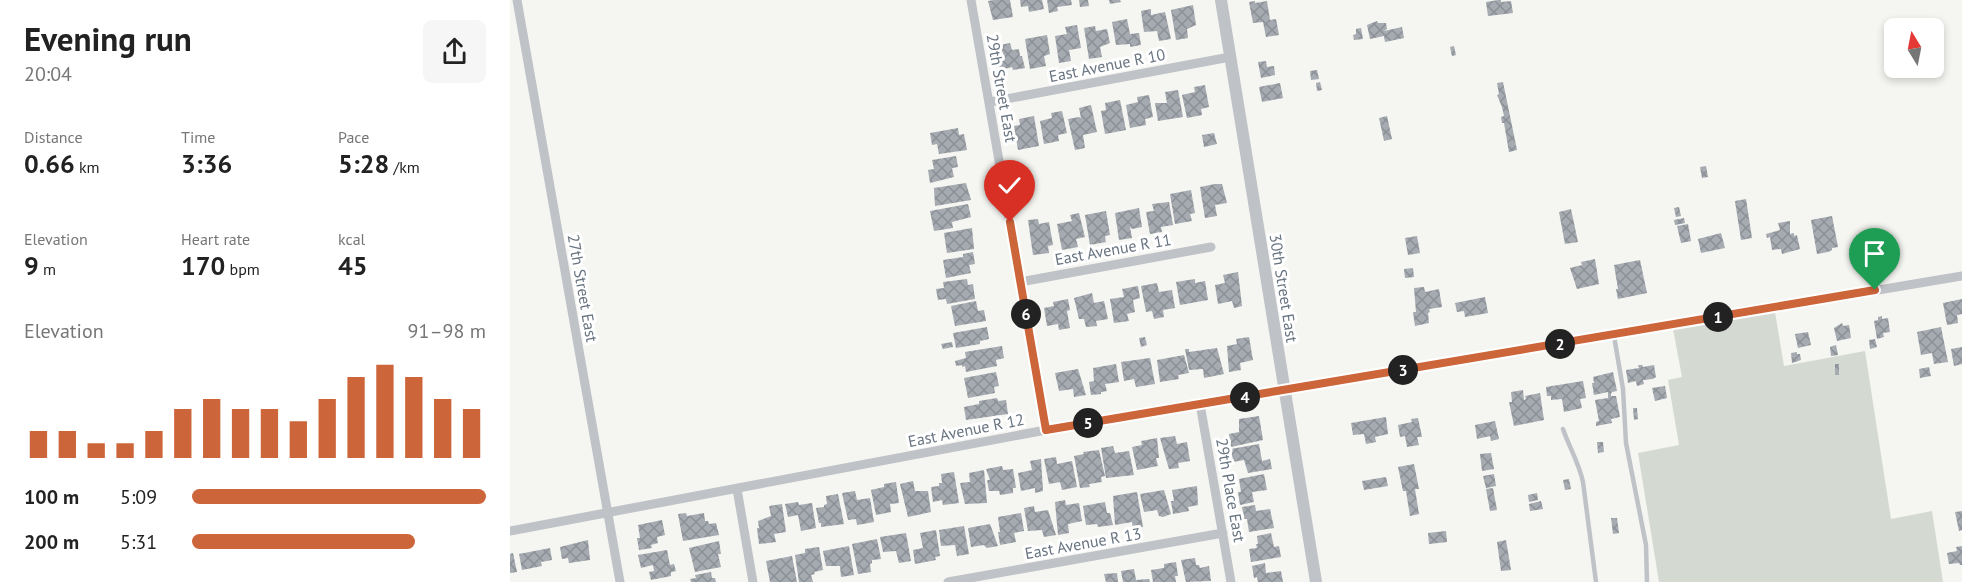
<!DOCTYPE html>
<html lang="en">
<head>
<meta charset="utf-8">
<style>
  body { margin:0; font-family:"PT Sans",sans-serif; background:#f6f6f6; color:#222; height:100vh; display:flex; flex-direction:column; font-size:22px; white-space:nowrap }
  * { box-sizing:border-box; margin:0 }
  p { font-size:20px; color:#767676 }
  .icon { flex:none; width:33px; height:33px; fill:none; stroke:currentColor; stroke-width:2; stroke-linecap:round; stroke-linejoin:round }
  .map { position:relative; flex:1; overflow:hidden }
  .sheet { display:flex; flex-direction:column; background:#fff; width:510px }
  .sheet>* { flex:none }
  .needle { width:39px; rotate:350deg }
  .buttons { position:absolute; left:1374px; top:18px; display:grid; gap:12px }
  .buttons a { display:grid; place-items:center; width:60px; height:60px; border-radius:9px; background:#fff; box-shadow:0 3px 9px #0003; font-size:30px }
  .pin { position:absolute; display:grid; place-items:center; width:51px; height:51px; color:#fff; margin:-62px -26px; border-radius:50% 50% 50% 0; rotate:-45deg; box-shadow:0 0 6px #0007 }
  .pin .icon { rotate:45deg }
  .km { position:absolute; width:30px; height:30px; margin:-15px; border-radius:50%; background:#222; color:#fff; font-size:16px; line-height:30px; text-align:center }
  .round { display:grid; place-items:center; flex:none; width:63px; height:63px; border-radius:9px; background:#f6f6f6 }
  .head { display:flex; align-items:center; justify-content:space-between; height:102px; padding:0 24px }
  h1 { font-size:33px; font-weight:700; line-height:45px }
  .figures { display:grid; grid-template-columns:repeat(3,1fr); gap:9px; height:102px; padding:6px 24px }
  .figures div { display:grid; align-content:center }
  .figures b { font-size:26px; font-weight:700 }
  .figures small { font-size:16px; font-weight:400 }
  .figures p { font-size:16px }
  .chart { height:168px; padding:12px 24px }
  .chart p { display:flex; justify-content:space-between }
  .chart svg { width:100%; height:108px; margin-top:6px; stroke:#cd653a; stroke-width:6 }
  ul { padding:0 24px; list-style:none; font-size:20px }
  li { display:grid; grid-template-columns:96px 72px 1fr; align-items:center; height:45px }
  li i { height:15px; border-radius:8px; background:#cd653a }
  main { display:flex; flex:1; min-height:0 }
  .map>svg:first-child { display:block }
  .grass { fill:#d4dad2 }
  .building { fill:url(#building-cross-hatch) }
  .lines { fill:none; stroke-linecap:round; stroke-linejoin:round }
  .service { stroke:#bfc2c6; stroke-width:4.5 }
  .minor { stroke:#bfc2c6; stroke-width:9 }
  .tertiary { stroke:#bfc2c6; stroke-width:12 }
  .route-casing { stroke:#fff; stroke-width:12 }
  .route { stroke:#cd653a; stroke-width:8 }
  .labels { text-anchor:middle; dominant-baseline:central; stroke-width:6; stroke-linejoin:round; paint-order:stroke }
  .street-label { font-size:16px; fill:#687480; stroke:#fff }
</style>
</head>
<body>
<main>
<section class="sheet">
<div class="head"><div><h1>Evening run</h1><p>20:04</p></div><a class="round"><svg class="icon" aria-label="share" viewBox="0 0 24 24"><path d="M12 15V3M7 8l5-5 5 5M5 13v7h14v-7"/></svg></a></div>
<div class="figures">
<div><p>Distance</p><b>0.66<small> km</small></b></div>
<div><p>Time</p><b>3:36</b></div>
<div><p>Pace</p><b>5:28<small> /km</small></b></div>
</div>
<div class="figures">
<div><p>Elevation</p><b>9<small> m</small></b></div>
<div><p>Heart rate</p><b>170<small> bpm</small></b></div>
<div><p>kcal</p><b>45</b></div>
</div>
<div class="chart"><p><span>Elevation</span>91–98 m</p>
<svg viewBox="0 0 160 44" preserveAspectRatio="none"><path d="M5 44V33M15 44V33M25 44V38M35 44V38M45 44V33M55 44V24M65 44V20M75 44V24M85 44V24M95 44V29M105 44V20M115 44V11M125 44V6M135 44V11M145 44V20M155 44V24"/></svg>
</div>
<ul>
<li><b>100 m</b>5:09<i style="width:100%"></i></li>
<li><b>200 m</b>5:31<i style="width:76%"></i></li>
</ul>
</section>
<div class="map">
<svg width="1452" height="582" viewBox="0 0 1452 582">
  <defs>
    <pattern id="building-cross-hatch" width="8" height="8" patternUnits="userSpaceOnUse" patternTransform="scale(1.5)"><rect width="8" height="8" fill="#a5abb1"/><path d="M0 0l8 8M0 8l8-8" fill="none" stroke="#8a9095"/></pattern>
  </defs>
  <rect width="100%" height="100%" fill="#f5f5f2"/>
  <!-- grass -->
  <path class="grass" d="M1265,312L1274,366L1355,351L1381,519L1422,511L1433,582H1149L1128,453L1169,445L1158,380L1172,377L1163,329Z"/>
  <!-- building -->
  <path class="building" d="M484,0H500L503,17L483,20L478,1Z
    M510,0H532L534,9L519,12L518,6L511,7Z
    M537,0H561L562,5L547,7L548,11L539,13Z
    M569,0H578L579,6L570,7Z
    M599,0H610L611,2L600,4Z
    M988,0H991V2L1001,1L1003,13L978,16L976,2Z
    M745,1V3L757,1L760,20L766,19L769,35L756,37L753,22L743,23L739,2Z
    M683,5L686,25L677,29L678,38L666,40L661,10Z
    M641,9V15L655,12L661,39L649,41L647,31L634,32L631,11Z
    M617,19L620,34L629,33L631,45L620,47V44L606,45L602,22Z
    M867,21L868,23H876L877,29L874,31L892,27L894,38L875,42L874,36L860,39L857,25Z
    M567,25L571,48L559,50L561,61L549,63L545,36L557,34L555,27Z
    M585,26L586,31L597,29L600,43L590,47L592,57L579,59L574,28Z
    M851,28L853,39L844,40L843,35L846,34V29Z
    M537,35L540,54L534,56L536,66L520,69L515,39Z
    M500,43L502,50L509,49L510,56H512L515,68L503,70L502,67L490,70L485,46Z
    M944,46L946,55L942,56L940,47Z
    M756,61L757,67L764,66L765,75L751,78L748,62Z
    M807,70L809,79L801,80L800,71Z
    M810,82L812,90L807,91L806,83Z
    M993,82L1007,150L999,152L994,123H992L991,117L994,116L992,107L987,95L989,94L987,83Z
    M770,83L773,98L752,102L749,87Z
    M695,85L699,107L691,109L692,115L677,118L672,95L685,92L684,87Z
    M668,90L673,117L648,121L645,103H657L655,92Z
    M639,95L643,117L635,119L636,125L620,128L616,105L628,102L627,97Z
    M610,100L616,130L595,134L591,111L596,110L595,103Z
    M581,105L587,132L573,135L575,148L565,150L558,119L569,117L571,118L569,108Z
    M552,111L557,133L548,135L549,141L534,144L530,121L542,118L541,113Z
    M524,116L529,146L508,150L504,126L510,125L509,119Z
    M877,116L882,139L874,141L869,118Z
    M448,128L449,135L454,134L457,150L429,154L427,144L422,145L420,133Z
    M704,133L707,144L694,147L692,135Z
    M446,156L448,167L442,168L444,177L420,183L418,170L424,169L422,160Z
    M1196,166L1198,177L1192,178L1190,167Z
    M456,183L461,200L425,206L424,188Z
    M705,184H712L717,203L705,205L707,216L695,218L690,187Z
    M681,190L685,213L680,214L682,221L665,224L660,194Z
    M1236,199L1242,238L1231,240L1225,201Z
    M659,202L663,225L651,227L652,232L640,234L636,212L644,211L642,204Z
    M458,204L461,217L442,222L443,228L424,231L420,211Z
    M1169,207L1171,216L1166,217L1164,208Z
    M629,208L632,227L622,229L620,227L622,238L609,240L605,213Z
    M1061,209L1068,242L1055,244L1049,212Z
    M596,211L600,235L595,236L596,242L580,245L575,215Z
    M569,213L575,237L566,239L568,247L552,250L547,224L562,221L560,215Z
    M1322,216L1328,247L1322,248V250L1318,252L1307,254L1301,220Z
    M1174,218L1175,223L1165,225L1164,220Z
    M528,219L529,224L539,222L543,245L538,246L539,253L523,255L518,220Z
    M1280,221V234L1284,233V236L1287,235L1290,249L1272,254L1271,249L1262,250L1260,237L1257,238L1256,234L1270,230L1268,223Z
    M1178,224L1181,241L1171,243L1167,226Z
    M462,228L464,249L437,253L434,233Z
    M1211,233L1215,248L1191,253L1188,239Z
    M907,236L910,253L898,255L895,238Z
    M463,252L465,264L459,265L461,273L436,278L433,260L453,257V254Z
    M1085,259L1089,284L1067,289L1060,268L1072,265L1071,262Z
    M1130,260L1137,293L1108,299L1106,289H1108L1104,265Z
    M903,268L904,277L895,278L894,269Z
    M728,272L732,306L724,308L722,301L708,304L705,285L715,283L713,275Z
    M457,279L458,285L463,284L465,299L437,304L436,299L428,300L426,289L434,288L433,282Z
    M685,279V283L695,281L698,300L670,305L666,282Z
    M647,283L649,292L662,290L665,308L653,310L654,317L644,319L642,311L636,312L631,286Z
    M628,286L630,298L623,300L625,312L617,314L619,321L604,323L600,299L614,297L612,289Z
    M914,287L915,292L929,289L932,307L919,309L920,312L918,313L919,323L905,326L903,312H906L904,288Z
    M582,293L584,303L594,301L598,319L586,321L587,326L576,327L574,319H569L564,298Z
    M975,297L978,313L955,317L954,311L947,312L945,303Z
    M558,299L560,310L557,311L560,328L549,330L548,324L537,326L534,308L544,306L543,302Z
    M1452,299V314L1447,315L1448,323L1437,325L1433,303Z
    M466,301L468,311L474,310L476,321L445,326L441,306Z
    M1372,316V319L1378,318L1380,332L1373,333L1374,337L1367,339L1364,321L1368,320V317Z
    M1332,323L1333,326L1339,325L1341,338L1327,341L1324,328Z
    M477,327L479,339L470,341V344L446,348L443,333Z
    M1431,327L1438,362L1424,364L1422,353L1411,355L1407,332Z
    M1298,332L1301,345L1288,348L1285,334Z
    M635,337L637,345L631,347L629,338Z
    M739,337L743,360L730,363L731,370L719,372L717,346L727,344L726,339Z
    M1365,339L1367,347L1360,349L1359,340Z
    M442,342L443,347L433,349L431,344Z
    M1326,345L1328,355L1321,356L1320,347Z
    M492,346L494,358L486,360L487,366L456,372L455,366L452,367V365L446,366L445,361L456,358L455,352Z
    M1452,347V364L1444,366L1441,349Z
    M707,348L714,374L694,378L693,369L679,370L675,349H679V352Z
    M1287,352V354H1290L1291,360L1282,363L1281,353Z
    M674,355L679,373L668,375L669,379L650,382L647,360Z
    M640,358L645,384L626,387L624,379L614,381L611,362Z
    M606,364L609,382L595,384L597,391L591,392V394L581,395L579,382L584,381L583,368Z
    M1325,364H1329V375H1325Z
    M1128,365H1132L1133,367L1144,365L1146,377L1143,379L1133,380L1134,384L1127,386L1126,381L1118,383L1116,370L1129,368Z
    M1419,367L1421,376L1410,378L1409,369Z
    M568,369L576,395L564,397L563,389L549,391L545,373Z
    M486,372L489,386L484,387L485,393L458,398L454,378Z
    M1103,372L1107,391L1102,392L1101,394V396H1106L1110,417L1101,419L1102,423L1086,426V422L1089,421L1085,400L1098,398V392L1084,395L1082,383H1084L1083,377Z
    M1073,381L1076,398L1070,399L1072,408L1054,412L1052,399L1041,400V396H1037L1036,387Z
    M1155,386L1157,398L1145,401L1142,388Z
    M1013,390L1014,400L1016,399L1015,396L1030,393L1034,420L1004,426L999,402H1002L1001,392Z
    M487,398L488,401L496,400L498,414L456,420L454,407L469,404V401Z
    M1123,408H1127L1128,419L1124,420Z
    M749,416L753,440L721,447L719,434L729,432V419Z
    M876,417L878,434L865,437L866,442L856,444L854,434L843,435L841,423Z
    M908,418L912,437H907L909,445L897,447L895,436L890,437L888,425L902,422L901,419Z
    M985,421L989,439L981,441L980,436L967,439L965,425Z
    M665,436L667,444L677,442L680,461L668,463L669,468L659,469L650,438Z
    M647,438L649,458H646L648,466L627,470L622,447L632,445L631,441Z
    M1087,442H1093L1094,452L1088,453Z
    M749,444L752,461L760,459L762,469L738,473L734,460L723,462L721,449Z
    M603,446L605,453L619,451L624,475L596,478L591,448Z
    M589,450L595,476L591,477L592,482L579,484L580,487L570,488L564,456L574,454L573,452Z
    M981,453L984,469L972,471L970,454Z
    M546,457L547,464L562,461L567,487L552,490L550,482L539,484L534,459Z
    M531,459L533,491L525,493V488L511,491L508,473L522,470L520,461Z
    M904,464L909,489H905L909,514L900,516L896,491H893L888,467Z
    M492,466L493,470L503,469L506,488H503V493L490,495L489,491H479L477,480H480L476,469Z
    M474,470L477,503L455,504L450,483L460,482L459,473Z
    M444,472L449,503L433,505L432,500L423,502L421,487L429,486V483H432L431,474Z
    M754,474L757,490L742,492L744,502L730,505L728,492H731L729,479Z
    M984,474L986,486L976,488L973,476Z
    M876,477L878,486L854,490L852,481Z
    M1059,479L1061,489L1055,490L1053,480Z
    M403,481L405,491H418L421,512L398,517L390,484Z
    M386,482L389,503L380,504L381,512L366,515L361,490L374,487V484Z
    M687,486L688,505L678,507L679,511L663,514L661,501H664L662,490Z
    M983,488L987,510L980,511L976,489Z
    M654,490L661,514L653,517L649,516L647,510L634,512L630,494Z
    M345,491L347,500L360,498L364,522L347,525L346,519L338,520L332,493Z
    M627,492L633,527L623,529L622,522L605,525L603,496Z
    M1027,493L1028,500L1019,502L1018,495Z
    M328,494L334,524L311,527V523H309L306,508L314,507V505L317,504L316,496Z
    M555,500L556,505L569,503L572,521L558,524L559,533L548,535L545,502Z
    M1031,501L1033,509L1020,511L1019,504Z
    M288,502L289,505L302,503L306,528L291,531L288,515L278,517L275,504Z
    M595,502L597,513H600L603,525L588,527L587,524L576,525L573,506Z
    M272,504L276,532L264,534L266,542L249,544L247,528H249L248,521L261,516L259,506Z
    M745,505L746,511L760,509L764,528L739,532L737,519H734L732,507Z
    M524,506L525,512L538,510L546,535L534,537L532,530L518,531L514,508Z
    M1452,511V530L1449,531L1445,512Z
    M176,513L177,516L194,513L195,521H198L199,524L206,523L209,535L173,541L168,514Z
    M511,513L514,531L504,533L506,542L490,545L488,532H490L488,517Z
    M1101,518H1107L1109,533L1103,534Z
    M152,520L155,535L147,537L148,543L141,545L142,548L129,550L127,538H130L128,525Z
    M480,524L488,546L477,548L474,545L461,547L458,528Z
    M454,526L459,554L447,556L445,545L431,546L429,530Z
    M426,530L430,556L425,557L426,560L405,564L403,550L413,548L410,533Z
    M936,531L937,542L919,544L918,533Z
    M396,533L401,561L389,563L386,551L373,552L370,537Z
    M761,533L764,547L769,546L771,557L741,562L739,549L747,548L746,544H748L747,536Z
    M367,539L371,559L362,560V563L360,564L361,572L348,574L342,544Z
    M78,540L80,560L59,563L58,558L52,559L50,547Z
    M996,540L1001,570L991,571L987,542Z
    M209,541L211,554H208L211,567L185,572L179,548Z
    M339,546L344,575L331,577L330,566H316L313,551Z
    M1452,546V565H1450L1449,563L1439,564L1437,553L1447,551L1446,547Z
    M309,547L313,570L304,572L305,574L301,575L303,582H289L285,555L295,553V549Z
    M40,548L42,560L31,562L32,566L12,570L9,554Z
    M157,550L160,565L164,564L166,571L161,572V576L141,580L139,572L144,571L143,565L131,568L128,555Z
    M3,553L7,572L0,573V554Z
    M282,556L287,582H260L256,561Z
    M685,558L686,565H689L690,568L699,566L701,581L676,582L671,560Z
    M666,562L668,576H665L666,582H643L641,570L654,568V564Z
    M755,563L756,573L771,571L773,582H748L747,577L744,578L742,566Z
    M624,569L626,580L639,579L640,582H613L611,571Z
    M201,572L202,578H205L206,582H181L180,579L186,578L185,575Z
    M607,573L608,582H596L594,574Z"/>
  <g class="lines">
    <!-- service -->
    <path class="service" d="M1104,336L1113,389L1116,443L1136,545L1137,582
      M1053,429C1059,447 1069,463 1073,482L1086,582"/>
    <!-- minor -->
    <path class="minor" d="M7,0L110,582
      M461,0L536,430
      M480,102L720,57
      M510,282L701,247
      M690,404L721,582
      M227,489L243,582
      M0,531L536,430L1452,276
      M438,582L713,533"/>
    <!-- tertiary -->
    <path class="tertiary" d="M711,0L806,582"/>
  </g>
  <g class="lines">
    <!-- route casing -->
    <g class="route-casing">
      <path id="route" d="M500,222L536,430L1365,290"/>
    </g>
    <!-- route -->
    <use href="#route" class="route"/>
  </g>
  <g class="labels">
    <!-- street labels -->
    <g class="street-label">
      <text transform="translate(597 65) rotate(-11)">East Avenue R 10</text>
      <text transform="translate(492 88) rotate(80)">29th Street East</text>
      <text transform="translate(603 249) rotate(-10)">East Avenue R 11</text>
      <text transform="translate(73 288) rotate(80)">27th Street East</text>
      <text transform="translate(774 288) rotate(81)">30th Street East</text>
      <text transform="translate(456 430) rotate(-11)">East Avenue R 12</text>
      <text transform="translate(721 490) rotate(80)">29th Place East</text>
      <text transform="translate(573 543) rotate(-10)">East Avenue R 13</text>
    </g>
  </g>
</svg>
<div class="buttons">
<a><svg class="needle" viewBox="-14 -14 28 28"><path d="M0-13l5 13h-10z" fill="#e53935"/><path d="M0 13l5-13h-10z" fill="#767676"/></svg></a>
</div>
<div class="pin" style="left:1365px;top:290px;background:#1e9e55"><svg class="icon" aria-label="arrive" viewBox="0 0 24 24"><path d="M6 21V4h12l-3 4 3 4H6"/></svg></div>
<div class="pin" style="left:500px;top:222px;background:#d93025"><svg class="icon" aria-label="check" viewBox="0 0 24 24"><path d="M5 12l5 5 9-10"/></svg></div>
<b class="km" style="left:1208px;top:317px">1</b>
<b class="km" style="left:1050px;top:344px">2</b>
<b class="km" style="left:893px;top:370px">3</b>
<b class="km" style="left:735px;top:397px">4</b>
<b class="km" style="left:578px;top:423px">5</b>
<b class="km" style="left:516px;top:314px">6</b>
</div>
</main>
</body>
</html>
